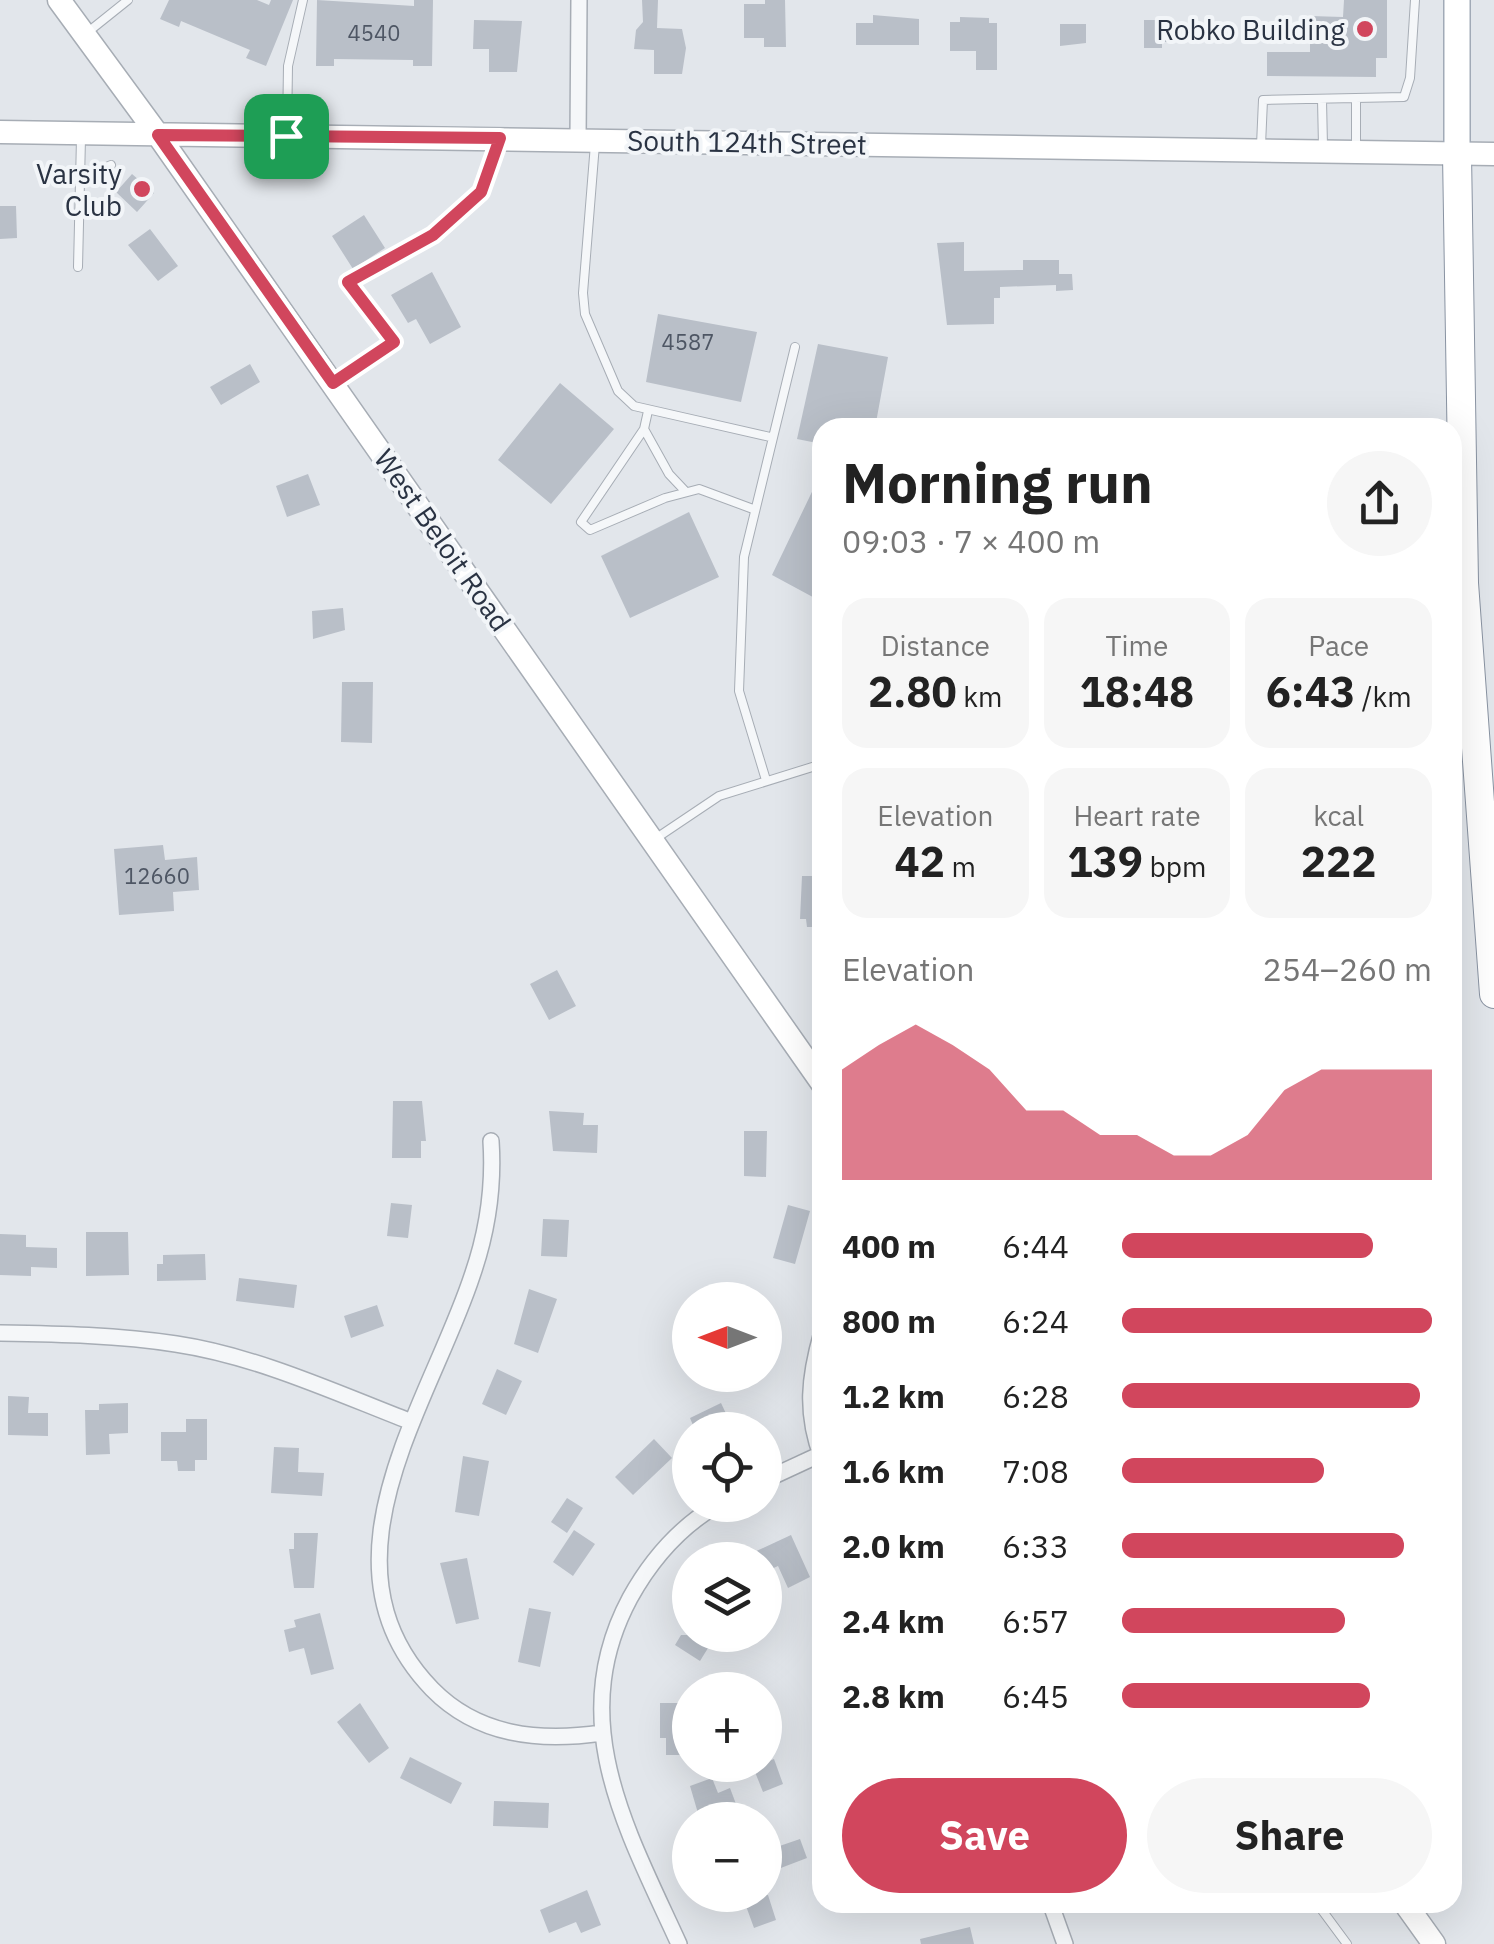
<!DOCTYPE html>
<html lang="en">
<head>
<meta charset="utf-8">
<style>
  body { margin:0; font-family:"IBM Plex Sans",sans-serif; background:#f6f6f6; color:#222; height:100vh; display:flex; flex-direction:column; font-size:38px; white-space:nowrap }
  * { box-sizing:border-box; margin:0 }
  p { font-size:32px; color:#767676 }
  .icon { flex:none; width:55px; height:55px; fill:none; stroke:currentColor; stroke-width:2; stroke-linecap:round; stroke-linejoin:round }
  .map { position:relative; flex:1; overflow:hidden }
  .side { position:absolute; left:812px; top:418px; width:650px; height:1495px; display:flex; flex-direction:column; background:#fff; border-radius:30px; box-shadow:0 10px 40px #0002 }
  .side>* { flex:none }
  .needle { width:65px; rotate:270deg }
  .fabs { position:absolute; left:672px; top:1282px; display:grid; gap:20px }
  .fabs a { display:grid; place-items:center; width:110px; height:110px; border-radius:50%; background:#fff; box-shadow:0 10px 40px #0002; font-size:50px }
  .pin { position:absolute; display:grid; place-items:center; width:85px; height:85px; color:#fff; margin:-42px; border-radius:20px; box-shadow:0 5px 15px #0006 }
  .round { display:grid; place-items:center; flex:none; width:105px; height:105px; border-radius:52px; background:#f6f6f6 }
  .head { display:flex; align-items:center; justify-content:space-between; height:170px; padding:0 30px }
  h1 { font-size:55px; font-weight:800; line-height:75px }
  .figures { display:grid; grid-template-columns:repeat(3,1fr); gap:15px; height:170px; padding:10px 30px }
  .figures div { display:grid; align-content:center; border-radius:25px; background:#f6f6f6; text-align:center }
  .figures b { font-size:42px; font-weight:800 }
  .figures small { font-size:28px; font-weight:400 }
  .figures p { font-size:28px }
  .chart { height:280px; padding:20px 30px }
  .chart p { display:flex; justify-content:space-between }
  .chart svg { width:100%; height:180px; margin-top:10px; fill:#d1465d; opacity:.7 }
  .action { display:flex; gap:20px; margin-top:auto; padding:20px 30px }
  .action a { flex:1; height:115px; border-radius:60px; background:#d1465d; color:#fff; font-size:40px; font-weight:800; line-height:115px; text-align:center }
  .action a+a { background:#f6f6f6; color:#222 }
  ul { padding:0 30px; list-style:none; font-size:32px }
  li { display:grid; grid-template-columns:160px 120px 1fr; align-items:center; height:75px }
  li i { height:25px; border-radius:12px; background:#d1465d }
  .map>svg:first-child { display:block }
  .building { fill:#b9bfc8 }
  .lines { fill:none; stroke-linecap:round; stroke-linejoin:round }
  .lane-casing { stroke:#a7adb5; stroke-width:10 }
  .street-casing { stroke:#a7adb5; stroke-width:18 }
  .secondary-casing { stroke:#a7adb5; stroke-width:25 }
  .primary-casing { stroke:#a1aab7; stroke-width:28 }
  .highway-casing { stroke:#8993a2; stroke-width:30 }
  .lane { stroke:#f5f7f9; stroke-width:8 }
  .street { stroke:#f5f7f9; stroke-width:15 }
  .secondary { stroke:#fff; stroke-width:22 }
  .primary { stroke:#fff; stroke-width:25 }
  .highway { stroke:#fff; stroke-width:28 }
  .route-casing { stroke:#fff; stroke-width:20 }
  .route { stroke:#d1465d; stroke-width:12 }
  .poi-dot { fill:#d1465d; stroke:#f2f5f8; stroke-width:4 }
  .labels { text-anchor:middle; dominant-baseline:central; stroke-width:8; stroke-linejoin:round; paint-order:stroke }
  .number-label { font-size:22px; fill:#4e5664 }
  .poi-label { font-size:28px; fill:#2a3343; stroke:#f2f5f8; text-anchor:end }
  .street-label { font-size:28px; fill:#2a3343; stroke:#f2f5f8 }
</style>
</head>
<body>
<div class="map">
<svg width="1494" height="1944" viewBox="0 0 1494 1944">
  <rect width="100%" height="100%" fill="#e2e6eb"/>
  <!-- building -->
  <path class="building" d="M169,0H257L269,5L271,0H293L266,66L246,58L250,50L181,21L179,27L160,19Z
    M317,0L414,6V0H433L432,66H413V60L334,59V66H316Z
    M642,0H658L657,28L682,29L686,48L682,74H654V50L634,49L636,30L643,22Z
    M765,0H785L786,47H764V38H744V4H765Z
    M1344,0H1387V58H1376V77L1267,76V52H1310V16L1343,17Z
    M873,15L919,19V45H856V23H873Z
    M960,17L989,18V23H997V70H976V51H950V22H960Z
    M474,20L522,21L517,72H489V49H473Z
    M1144,20H1171V42H1162V48H1144Z
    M1060,24H1086V43L1060,46Z
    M132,174L154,193L137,212L116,192Z
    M0,206H16L17,238L0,239Z
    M364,215L385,248L353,269L332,236Z
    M150,229L178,266L158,281L128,245Z
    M964,242V271L1023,270V260H1059V274H1072L1073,290L1056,291V285L1000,287V298H994V324L947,325L937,243Z
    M432,272L461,327L430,344L416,319L408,323L391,295Z
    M658,314L757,332L741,402L646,382Z
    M818,344L888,357L875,428H822V444L797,439Z
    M250,364L260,382L221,405L210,387Z
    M560,383L614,429L551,504L498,460Z
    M822,471V602L772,575Z
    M308,474L320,505L287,517L276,486Z
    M689,512L719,577L630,618L601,556Z
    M343,608L345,630L313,639L312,611Z
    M342,682H373L372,743L341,742Z
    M163,845L165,860L197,857L199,890L173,892L174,911L119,915L114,849Z
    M802,876H821L822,927H807L806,919H800Z
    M557,970L576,1006L549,1020L530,984Z
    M393,1101H422L426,1141H421V1158H392Z
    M549,1111L584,1113L583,1125H598L597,1153L553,1151Z
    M744,1131H767L766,1177L744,1176Z
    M391,1203L412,1205L408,1238L387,1236Z
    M788,1205L810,1211L795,1264L773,1258Z
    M543,1219L569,1220L567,1257L541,1256Z
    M86,1232H128L129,1275L86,1276Z
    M0,1234L26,1235V1247L57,1248V1268L31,1267V1276L0,1275Z
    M205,1254L206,1280L157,1281V1264H163V1255Z
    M239,1278L297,1285L294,1308L236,1301Z
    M529,1289L557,1299L538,1353L514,1344Z
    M377,1305L384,1326L351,1338L344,1316Z
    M497,1369L522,1381L506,1415L482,1404Z
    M8,1396L29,1397L28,1413H48V1436L8,1435Z
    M128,1403V1433L109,1434L110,1454L86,1455L85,1410H99V1404Z
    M721,1403L731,1424L718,1430H695L690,1418Z
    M186,1419H207V1460H195V1471H178L177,1461H161V1432H186Z
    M654,1439L672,1458L633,1495L615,1477Z
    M274,1447L299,1448L298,1472L324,1473L322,1496L271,1493Z
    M463,1456L489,1461L479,1516L455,1512Z
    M567,1498L583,1508L567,1533L551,1522Z
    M574,1530L595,1544L573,1576L553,1562Z
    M294,1533H318L314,1588H294L289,1549H294Z
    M791,1535L810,1577L788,1588L778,1566L765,1572V1560H737Z
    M467,1558L479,1619L456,1624L440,1563Z
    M529,1608L551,1612L540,1667L518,1662Z
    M320,1613L334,1669L311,1675L304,1648L289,1652L284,1630L296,1627L294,1620Z
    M681,1635H716L700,1661L675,1645Z
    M360,1703L389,1748L369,1763L337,1722Z
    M660,1703H685L690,1755H666V1738H660Z
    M410,1757L462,1783L451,1804L400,1778Z
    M774,1759L783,1784L763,1792L753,1767Z
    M712,1778L718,1793L730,1788L742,1820H700L690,1786Z
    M494,1801L549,1803L548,1828L493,1826Z
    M800,1839L807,1858L765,1874V1851Z
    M587,1890L601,1925L581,1933L576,1922L549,1933L540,1910Z
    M742,1895H768L776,1920L754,1928Z
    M970,1927L974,1944H921L920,1939Z"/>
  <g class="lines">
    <!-- lane casing -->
    <g class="lane-casing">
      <path id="lane" d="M88,32L128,0
        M1322,100L1323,146
        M1356,100V147
        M287,132L288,66L303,0
        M595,144L583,293L585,314L618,391L634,406L770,437
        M1261,145L1263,100L1404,97L1410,78L1415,0
        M79,179L111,165
        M78,267L81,138
        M334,382L394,342L348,282L433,235L481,192L498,143
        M648,411L644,429L581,522L590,530L665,498L699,489L753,509
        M644,429L669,474L686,492
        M766,780L739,691L744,557L795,347
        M655,839L719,796L822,764
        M1316,1902L1347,1944"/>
    </g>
    <!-- street casing -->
    <g class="street-casing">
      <path id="street" d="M578,140L579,0
        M491,1141C494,1186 487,1233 472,1276C430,1404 311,1564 432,1689C478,1736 539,1742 602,1733
        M822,1332C809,1377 805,1413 822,1458
        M0,1333C59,1334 118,1335 176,1344C256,1356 334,1392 409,1421
        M765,1480L821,1454
        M1050,1902L1065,1944
        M679,1944C627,1830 564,1721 630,1598C651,1560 680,1527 717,1505"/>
    </g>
    <!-- secondary casing -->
    <g class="secondary-casing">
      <path id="secondary" d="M59,0L158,135L822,1083
        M0,132L1494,154
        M1404,1902L1434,1944"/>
    </g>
    <!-- primary casing -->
    <g class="primary-casing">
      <path id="primary" d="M1457,0V154"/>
    </g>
    <!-- highway casing -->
    <g class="highway-casing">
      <path id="highway" d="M1457,154L1464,583L1494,994"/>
    </g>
    <!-- lane -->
    <use href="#lane" class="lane"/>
    <!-- street -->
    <use href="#street" class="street"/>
    <!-- secondary -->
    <use href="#secondary" class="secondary"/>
    <!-- primary -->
    <use href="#primary" class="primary"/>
    <!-- highway -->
    <use href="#highway" class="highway"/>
  </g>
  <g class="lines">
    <!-- route casing -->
    <g class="route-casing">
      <path id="route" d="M158,135L500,138L481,192L433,235L348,282L394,342L333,383Z"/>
    </g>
    <!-- route -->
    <use href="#route" class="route"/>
  </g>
  <!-- markers -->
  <g class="poi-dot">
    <circle cx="1365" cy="29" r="10"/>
    <circle cx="142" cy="189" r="10"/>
  </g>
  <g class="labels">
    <!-- number labels -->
    <g class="number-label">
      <text x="374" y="32">4540</text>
      <text x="688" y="341">4587</text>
      <text x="157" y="875">12660</text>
    </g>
    <!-- poi labels -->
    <g class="poi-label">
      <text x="1345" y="29">Robko Building</text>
      <text x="122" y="173">Varsity<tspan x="122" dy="32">Club</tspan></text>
    </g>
    <!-- street labels -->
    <g class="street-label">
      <text transform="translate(747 142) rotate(1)">South 124th Street</text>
      <text transform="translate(443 540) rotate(55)">West Beloit Road</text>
    </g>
  </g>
</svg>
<div class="fabs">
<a><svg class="needle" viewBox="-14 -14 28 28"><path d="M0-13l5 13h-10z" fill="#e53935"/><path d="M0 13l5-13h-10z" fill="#767676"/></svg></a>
<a><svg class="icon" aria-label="locate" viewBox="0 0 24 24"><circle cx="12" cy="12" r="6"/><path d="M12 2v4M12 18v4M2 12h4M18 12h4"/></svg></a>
<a><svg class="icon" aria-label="layers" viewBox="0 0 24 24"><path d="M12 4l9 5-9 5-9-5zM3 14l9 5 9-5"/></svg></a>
<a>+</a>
<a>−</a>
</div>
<div class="pin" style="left:286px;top:136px;background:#1e9e55"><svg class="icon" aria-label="arrive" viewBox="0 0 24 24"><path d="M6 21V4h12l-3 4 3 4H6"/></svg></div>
<section class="side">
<div class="head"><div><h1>Morning run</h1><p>09:03 · 7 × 400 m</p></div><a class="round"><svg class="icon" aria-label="share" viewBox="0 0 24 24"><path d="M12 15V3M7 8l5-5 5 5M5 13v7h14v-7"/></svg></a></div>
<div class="figures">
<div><p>Distance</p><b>2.80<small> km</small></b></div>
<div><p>Time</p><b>18:48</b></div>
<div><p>Pace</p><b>6:43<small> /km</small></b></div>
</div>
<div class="figures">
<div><p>Elevation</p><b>42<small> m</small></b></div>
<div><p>Heart rate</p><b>139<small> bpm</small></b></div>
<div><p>kcal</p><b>222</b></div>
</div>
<div class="chart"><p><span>Elevation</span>254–260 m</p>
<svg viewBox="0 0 160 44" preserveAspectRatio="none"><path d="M0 44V17L10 11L20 6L30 11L40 17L50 27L60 27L70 33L80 33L90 38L100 38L110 33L120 22L130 17L140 17L150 17L160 17V44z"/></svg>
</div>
<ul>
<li><b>400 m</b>6:44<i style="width:81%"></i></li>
<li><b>800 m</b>6:24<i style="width:100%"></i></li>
<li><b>1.2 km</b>6:28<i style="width:96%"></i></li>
<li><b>1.6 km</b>7:08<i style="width:65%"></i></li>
<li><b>2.0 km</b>6:33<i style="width:91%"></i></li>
<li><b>2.4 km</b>6:57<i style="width:72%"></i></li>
<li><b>2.8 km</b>6:45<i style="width:80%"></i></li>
</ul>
<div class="action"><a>Save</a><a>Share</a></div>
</section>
</div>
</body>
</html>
